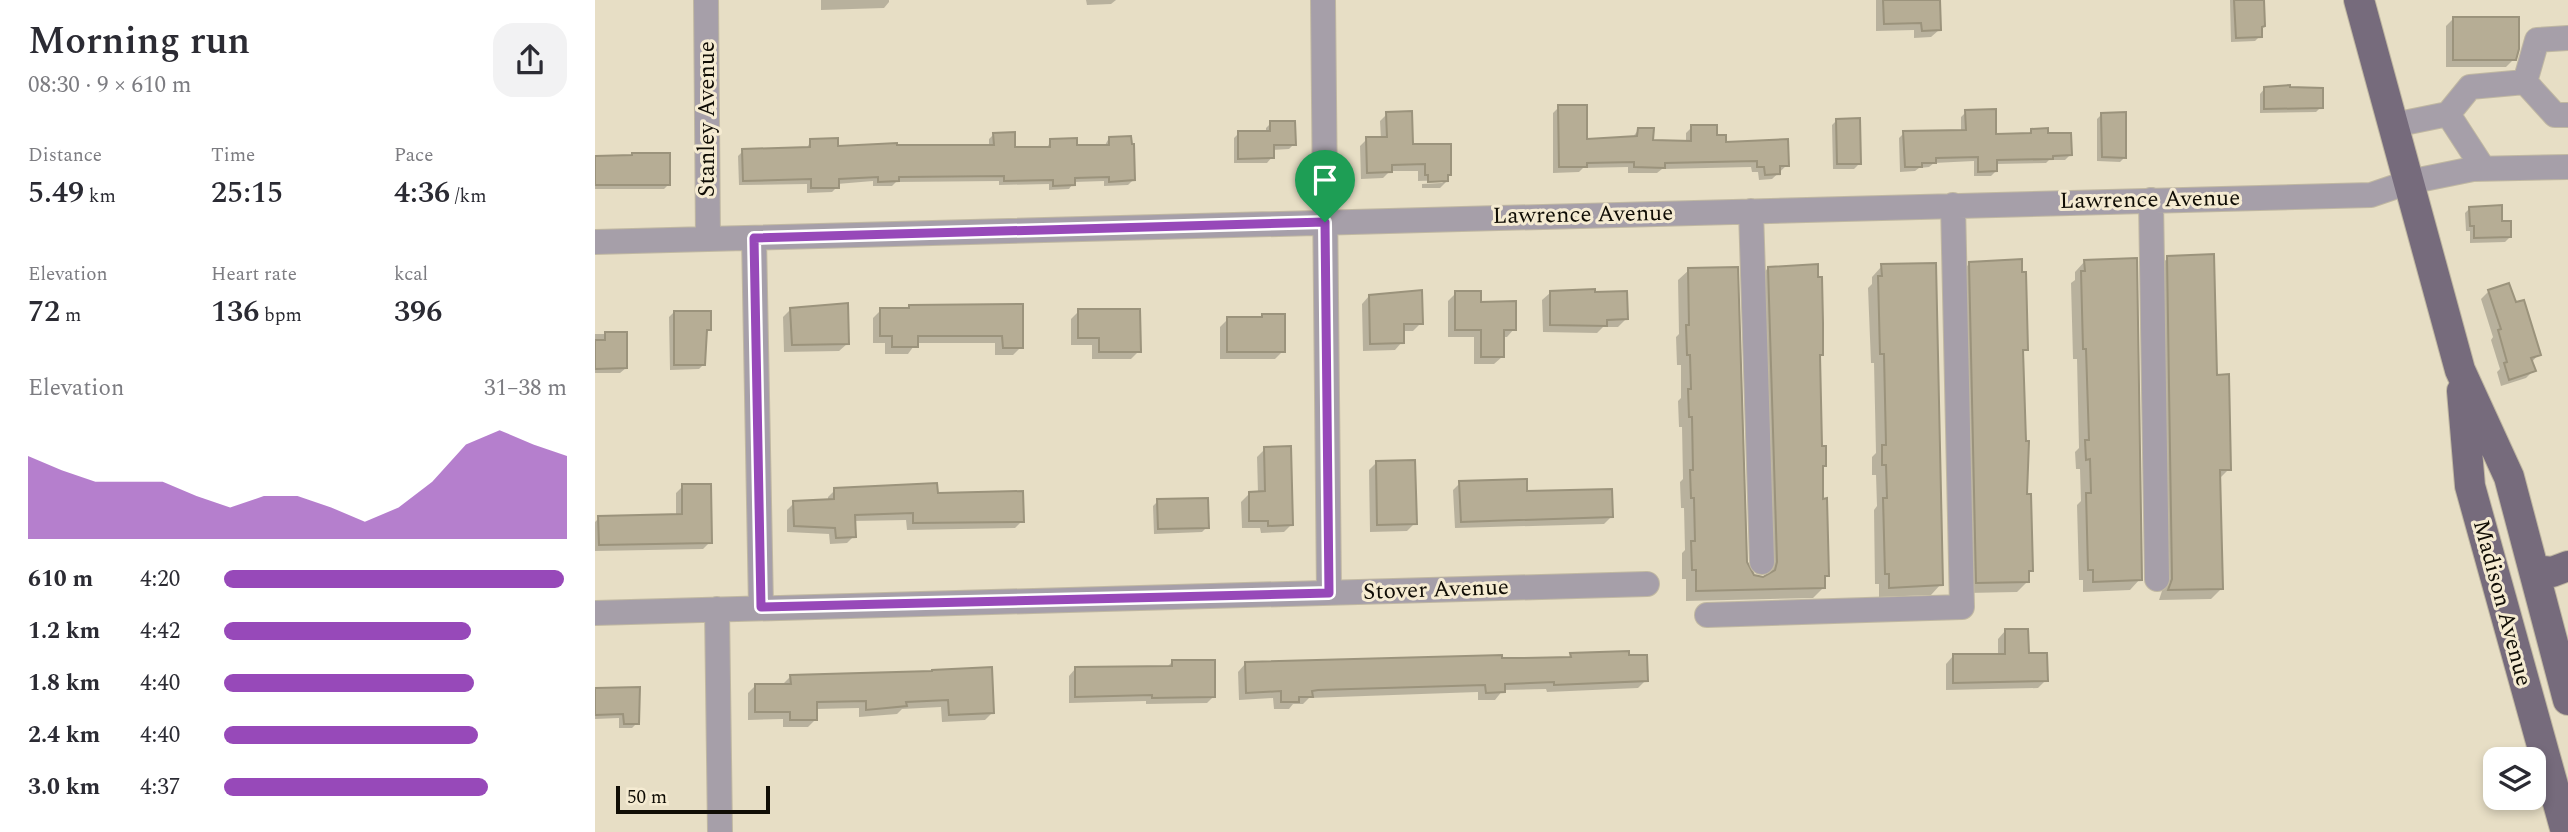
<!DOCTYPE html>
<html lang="en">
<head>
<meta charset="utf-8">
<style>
  body { margin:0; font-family:Spectral,serif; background:#f2f2f3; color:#2b2b33; height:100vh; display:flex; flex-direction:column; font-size:26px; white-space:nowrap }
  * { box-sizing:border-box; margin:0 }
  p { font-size:23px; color:#7c7c81 }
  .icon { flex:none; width:38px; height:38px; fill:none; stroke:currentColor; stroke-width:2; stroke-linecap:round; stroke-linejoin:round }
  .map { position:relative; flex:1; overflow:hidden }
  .details { display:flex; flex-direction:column; background:#fff; width:595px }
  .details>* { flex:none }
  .tools { position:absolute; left:1888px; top:747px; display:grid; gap:14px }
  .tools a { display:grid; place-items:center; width:63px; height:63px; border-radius:14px; background:#fff; box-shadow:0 4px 10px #0003; font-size:35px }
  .scale { position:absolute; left:21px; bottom:18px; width:154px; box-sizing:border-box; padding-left:7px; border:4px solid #100d05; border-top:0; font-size:19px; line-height:24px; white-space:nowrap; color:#100d05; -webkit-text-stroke:5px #f5ebd2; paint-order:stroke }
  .pin { position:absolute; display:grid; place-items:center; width:60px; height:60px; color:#fff; margin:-72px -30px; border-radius:50% 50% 50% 0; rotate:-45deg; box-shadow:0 0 7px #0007 }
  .pin .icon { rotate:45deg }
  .round { display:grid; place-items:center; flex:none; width:74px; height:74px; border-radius:21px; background:#f2f2f3 }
  .head { display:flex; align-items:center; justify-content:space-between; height:119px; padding:0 28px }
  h1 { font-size:38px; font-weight:600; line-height:52px }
  .metrics { display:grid; grid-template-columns:repeat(3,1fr); gap:10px; height:119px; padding:7px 28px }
  .metrics div { display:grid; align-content:center }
  .metrics b { font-size:30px; font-weight:600 }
  .metrics small { font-size:19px; font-weight:400 }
  .metrics p { font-size:19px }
  .chart { height:196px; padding:14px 28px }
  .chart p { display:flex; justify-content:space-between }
  .chart svg { width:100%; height:126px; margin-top:7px; fill:#9749b9; opacity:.7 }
  ul { padding:0 28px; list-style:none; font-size:23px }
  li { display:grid; grid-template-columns:112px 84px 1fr; align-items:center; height:52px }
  li i { height:18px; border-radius:9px; background:#9749b9 }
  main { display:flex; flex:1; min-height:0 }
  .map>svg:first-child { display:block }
  .shadow { fill:#0003 }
  .building { fill:#b6ad95; stroke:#9b937c; stroke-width:2 }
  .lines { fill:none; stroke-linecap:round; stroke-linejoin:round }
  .minor-casing { stroke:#c0b8a2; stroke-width:26 }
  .major-casing { stroke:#c0b8a2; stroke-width:32 }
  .minor { stroke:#a69fa9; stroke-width:24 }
  .major { stroke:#766b7c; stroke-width:30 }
  .route-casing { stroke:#fff; stroke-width:14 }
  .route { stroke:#9749b9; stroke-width:9 }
  .labels { text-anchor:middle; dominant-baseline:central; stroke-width:6; stroke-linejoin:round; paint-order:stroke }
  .street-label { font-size:23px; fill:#100d05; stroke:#f5ebd2 }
</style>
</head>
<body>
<main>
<section class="details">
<div class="head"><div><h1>Morning run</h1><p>08:30 · 9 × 610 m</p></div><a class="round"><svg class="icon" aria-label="share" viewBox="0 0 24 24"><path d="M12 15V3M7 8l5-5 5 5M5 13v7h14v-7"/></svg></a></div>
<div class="metrics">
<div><p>Distance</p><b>5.49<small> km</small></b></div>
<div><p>Time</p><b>25:15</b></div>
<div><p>Pace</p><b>4:36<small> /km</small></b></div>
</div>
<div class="metrics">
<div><p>Elevation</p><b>72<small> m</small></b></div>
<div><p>Heart rate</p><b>136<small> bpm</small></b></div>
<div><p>kcal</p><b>396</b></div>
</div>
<div class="chart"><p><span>Elevation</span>31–38 m</p>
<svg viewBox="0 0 160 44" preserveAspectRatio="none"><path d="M0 44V15L10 20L20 24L30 24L40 24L50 29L60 33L70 29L80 29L90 33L100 38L110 33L120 24L130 11L140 6L150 11L160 15V44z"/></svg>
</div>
<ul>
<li><b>610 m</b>4:20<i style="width:99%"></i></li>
<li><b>1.2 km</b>4:42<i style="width:72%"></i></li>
<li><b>1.8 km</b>4:40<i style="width:73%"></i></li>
<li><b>2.4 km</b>4:40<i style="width:74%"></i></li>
<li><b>3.0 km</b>4:37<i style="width:77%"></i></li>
</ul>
</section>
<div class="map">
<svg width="1973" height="832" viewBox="0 0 1973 832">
  <rect width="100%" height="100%" fill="#e7dec5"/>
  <!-- shadow -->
  <path class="shadow" d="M226,0H294V2L289,8L226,10Z
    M491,0H521L516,4L492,5Z
    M1281,0H1344V30L1336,37L1319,38V30L1281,31Z
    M1635,0H1667L1665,36L1660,41L1636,42Z
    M1859,18L1919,59L1911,67H1851V26Z
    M1670,88L1726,107L1721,112L1665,113V94Z
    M964,107L991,141L1037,138L1044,129L1056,142L1091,143V133L1097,127L1120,137L1130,144L1192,165L1177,179L1164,180L1163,172H1157L1156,167L1067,169L1062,173H1033V167L988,168L984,172L958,173V113Z
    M1371,112L1400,135H1432L1437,130L1451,135L1475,155L1470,160H1454L1451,163L1401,164V171L1396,176H1379V161L1339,163L1334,167L1324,168L1320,171L1305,172L1304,138L1309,133L1366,131V117Z
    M792,114L817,146L854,174L852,181L845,188H827V184L847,183L851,180L823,181V171H795L788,178L766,179L765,146L772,139H786L785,121Z
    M1507,114L1530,157L1525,162L1502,161V119Z
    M1242,120L1264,164L1259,169H1238L1237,125Z
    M676,123L699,144L694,149L677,150V157L672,163H639V138L644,133H671V128Z
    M399,134L419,149H451L456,141L481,147H509L514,138L538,180L533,185L509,186V181L479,182L474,189L454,190V184L404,185V181L301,182L297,186H278V181L242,184V187L237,192L212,193V184L144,185L143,156L148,151L211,149L216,141L241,148L394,147V139Z
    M0,158L74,184L69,189H0Z
    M1875,208L1906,223L1915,237L1910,242L1875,243V231H1871L1870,213Z
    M1573,258L1620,376L1634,469L1624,479L1627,588L1616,599L1564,600L1567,591L1562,268Z
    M1490,261L1545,579L1535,590L1488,592V580H1484L1482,505L1486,501L1485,469H1481L1480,452L1484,448L1482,359H1478L1476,283L1480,280V272Z
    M1375,263L1431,349L1427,354L1431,495L1436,571L1433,574V581L1422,592L1372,593L1364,274Z
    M1287,266L1346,584L1336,595L1284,597V584H1280L1279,510L1282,506L1281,475H1277V457L1281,453L1279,363H1276L1273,288L1277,284V277Z
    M1173,268L1227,354L1223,357L1225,447L1230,465L1226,469L1232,576L1229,579V587L1218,598L1091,601V579H1087V553L1090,550L1089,508H1086L1085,482L1088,479L1087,427H1084L1083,401L1086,398V365H1082L1081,337L1084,334L1083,280L1094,270L1150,563L1158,576L1171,578L1163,279Z
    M1894,291L1944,354L1936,363L1939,370L1931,378L1906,386L1902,372L1905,369L1896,340L1898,337L1886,299Z
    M861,293L884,304L919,329L912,337H907V357L899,364H879V337H853V301Z
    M955,293H999L1031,319L1023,327H1008L1002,333L948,332L947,300Z
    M774,296L826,323L818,331H807V342L800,350L768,351L767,304Z
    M426,306V347L418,355H400V343H321L313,354H290V343H278V318L286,310H312L315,307Z
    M196,309L252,344L244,351L189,352L188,317Z
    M484,311L544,351L536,359H497V345H476V319Z
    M79,312L114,329L110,334L109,364L104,369L75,370L74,317Z
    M668,316L688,351L680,359H625V327L633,319H664Z
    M0,334H30L31,368L25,373H0Z
    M670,449L697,524L689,532L666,533L665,528H647L646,502L654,494L663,493L662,457Z
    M782,462L820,523L812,531L775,532L774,470Z
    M865,483L1016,517L1009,524L860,528L858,490Z
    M88,486L115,542L108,549L0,551V522L4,518L81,516V493Z
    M240,490L341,495L427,521L420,528L312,530L311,520L258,521L259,536L252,543L235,544L234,534L192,532V510L199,503L233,501V497Z
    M563,501L612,527L607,532L559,534L558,506Z
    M1410,631L1451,680L1443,688L1351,690V664L1358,656L1403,655V639Z
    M976,655L1051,680L1043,688L952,692L951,689L908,690L900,700H883V692L714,698L708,704H698L694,709H679L678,698L644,700L643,672L650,664L972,659Z
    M577,662L619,696L612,703L551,704V701L474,703V676L480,669L572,667Z
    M335,673L398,712L390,720L347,722L346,707L307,709L302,714L264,717V708L221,709V719L213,727H188V719L153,720V693L160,686L188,684L196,676Z
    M0,690L42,723L37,728H24V718L0,719Z"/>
  <!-- building -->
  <path class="building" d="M1288,0H1345L1346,30L1327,31L1326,23L1289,24Z
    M1639,0H1669L1670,26L1667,27V37L1641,38Z
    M1858,17H1924V49L1921,60H1858Z
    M1695,85V87L1728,88V108L1669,109V87Z
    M963,105H992V139L1042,136L1043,128H1059L1058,140L1096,141V125H1122V135H1131V142L1193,139L1194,166H1185V174L1170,175L1169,167H1162V161L1070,163V168L1039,167V162L992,163V167H964Z
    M1401,109V134L1436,133V129L1453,128V133H1476L1477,155L1458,156V159L1402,160V171L1383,172V157L1341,158V163H1327V167H1310L1308,131L1371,130L1370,110Z
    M817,111L818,144H856V175H853V181L833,182V175H830V164L797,165V172L772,173L771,137H792L791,112Z
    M1531,112V158L1507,157L1506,113Z
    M1265,118L1266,164H1242L1241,119Z
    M675,121H700L701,145H679V158L643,159V131H675Z
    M420,132V147H455V139L482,138V145H514V137L536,136L537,144H539L540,180L514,182V177L480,178V185L458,186V180L409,181V176L304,177V181L283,182V177L244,179V188H216V179L148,181L147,149L215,147V139L243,138V146L302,143V145H399L398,133Z
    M37,153H75V185H0V156L37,155Z
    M1907,205V221H1916V237L1879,238V226H1875L1874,207Z
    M1619,254L1622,375L1634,374L1636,470H1625L1628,589L1573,590L1577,579L1572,256Z
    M1542,258L1547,580L1498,582V570H1493L1491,493H1496L1495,459L1491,460L1490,440H1494L1491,349H1488L1486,271H1490L1489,260Z
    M1427,259V272H1431L1433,350H1428L1431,441H1434L1432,494H1436L1438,571H1434V582L1381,583L1374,262Z
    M1341,263L1348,585L1294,588V574H1290L1288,498H1292L1291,465H1287V445H1291L1289,354H1285L1283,276H1287L1286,264Z
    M1223,264V277H1227L1228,323V355H1225L1227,446H1231V466H1228V499L1232,498L1234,576H1230V588L1101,591V570H1097L1096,541H1100L1099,498H1096L1095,470H1098L1097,417H1094L1093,389H1096L1095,355H1092L1091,325H1094L1093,268L1143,267L1152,562L1159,575L1168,577L1180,570L1182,562L1173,267Z
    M1914,283L1921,302L1929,300L1946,355L1936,358L1941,371L1914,380L1909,363L1912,362L1903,330L1906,329L1893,290Z
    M1000,289V292L1032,291L1033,319L1012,320V326L955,325V291Z
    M827,290L828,324H809V343L775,344L774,295Z
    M860,291H886V302L921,301V330H909V357H886V330H860Z
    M253,303L254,344L197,345L195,308Z
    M428,304V348H408L407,336H323V347H297V336H285V308H314V305Z
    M483,309H545L546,352H504V338H483Z
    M79,311H116V330H112L110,365H79Z
    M667,314H690V352H632V317H667Z
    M10,332H32V368L0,369V340H10Z
    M696,446L698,525L673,526V521H654V492L670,491L669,447Z
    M820,460L822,524L782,525L781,461Z
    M932,479V491L1017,489L1018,517L866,522L864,481Z
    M342,483L343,493L428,491L429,522L318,523V513L260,515L261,537L241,538L240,528L199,526L198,501L239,499V488Z
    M87,484H116L117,543L4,545L3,516L87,514Z
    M613,498L614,528L563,529L562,499Z
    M1410,629H1433L1434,653H1452L1453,681L1358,683V654H1410Z
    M1034,651V655H1052L1053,681L959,685V682L910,684V692L891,693L890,685L723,690L717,691L718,697H704V702H686V691L651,693L650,662L907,655V658H928L976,657L975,653Z
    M577,660H620V697L557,698V695L480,697V667L577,666Z
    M397,667L399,713L354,715L353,700L311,702L312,706L271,710V701L222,702V720H195V712H160V684H196L195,675L337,671V670Z
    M45,687L44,724H29L28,714L0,715V688Z"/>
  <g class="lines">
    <!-- minor casing -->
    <g class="minor-casing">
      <path id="minor" d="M111,0L113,239
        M728,0L734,593
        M1930,82L1942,40L1973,38
        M1853,114L1888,168
        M1799,125L1853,114L1875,87L1930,82L1960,115H1973
        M1556,200L1562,579
        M1156,211L1167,562
        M159,238L166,607
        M0,242L1776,195L1814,182L1878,169L1973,167
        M122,609L125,832
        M0,613L1052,584
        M1112,615L1367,607L1358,205"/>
    </g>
    <!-- major casing -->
    <g class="major-casing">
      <path id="major" d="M1764,0L1865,370L1914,477L1973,700
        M1867,391L1875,486L1971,832
        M1939,570L1957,572L1973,566"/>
    </g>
    <!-- minor -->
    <use href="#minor" class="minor"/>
    <!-- major -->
    <use href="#major" class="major"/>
  </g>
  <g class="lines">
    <!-- route casing -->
    <g class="route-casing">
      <path id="route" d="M730,222L734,593L166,607L159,238Z"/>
    </g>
    <!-- route -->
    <use href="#route" class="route"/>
  </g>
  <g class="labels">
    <!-- street labels -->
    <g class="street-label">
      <text transform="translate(112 119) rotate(-90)">Stanley Avenue</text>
      <text transform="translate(1555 200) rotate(-1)">Lawrence Avenue</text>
      <text transform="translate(988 215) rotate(-1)">Lawrence Avenue</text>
      <text transform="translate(841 590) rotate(-2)">Stover Avenue</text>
      <text transform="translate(1907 603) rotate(75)">Madison Avenue</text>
    </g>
  </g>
</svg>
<div class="tools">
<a><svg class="icon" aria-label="layers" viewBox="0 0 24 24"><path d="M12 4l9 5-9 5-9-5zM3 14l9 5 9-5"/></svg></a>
</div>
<div class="scale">50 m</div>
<div class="pin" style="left:730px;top:222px;background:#1e9e55"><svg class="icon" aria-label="arrive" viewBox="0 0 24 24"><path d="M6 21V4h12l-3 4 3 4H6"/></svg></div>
</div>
</main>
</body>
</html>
